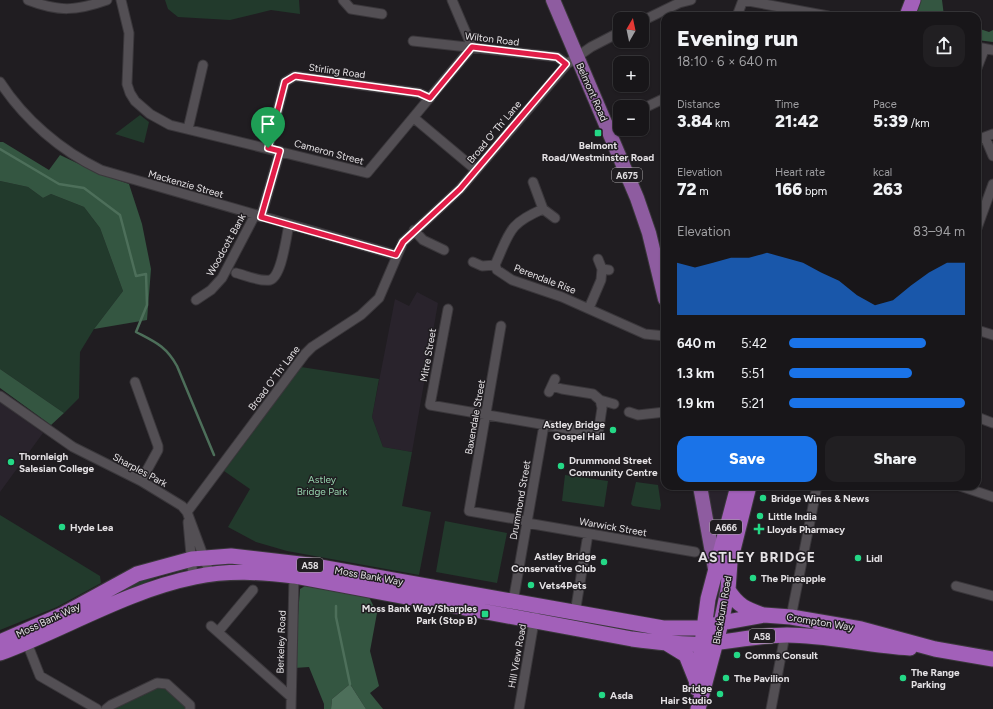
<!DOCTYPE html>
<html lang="en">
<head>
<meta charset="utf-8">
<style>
  body { margin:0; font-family:Figtree,sans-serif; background:#211f22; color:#f1f3f6; height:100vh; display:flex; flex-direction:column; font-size:15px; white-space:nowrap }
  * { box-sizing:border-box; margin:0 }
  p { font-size:13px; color:#9f9fa2 }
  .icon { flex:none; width:22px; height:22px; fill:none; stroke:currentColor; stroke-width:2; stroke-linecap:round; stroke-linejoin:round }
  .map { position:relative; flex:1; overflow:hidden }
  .panel { position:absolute; left:661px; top:12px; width:320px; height:478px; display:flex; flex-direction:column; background:#181619; border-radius:12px; box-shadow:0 1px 3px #0004,0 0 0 1px #363538 }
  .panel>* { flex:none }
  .needle { width:26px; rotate:9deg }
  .buttons { position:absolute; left:613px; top:12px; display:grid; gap:8px }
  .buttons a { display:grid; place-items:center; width:36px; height:36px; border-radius:8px; background:#181619; box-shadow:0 1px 3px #0004,0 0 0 1px #363538; font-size:20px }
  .pin { position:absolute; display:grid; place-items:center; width:34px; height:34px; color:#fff; margin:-41px -17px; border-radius:50% 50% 50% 0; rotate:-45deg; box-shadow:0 0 4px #0007 }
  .pin .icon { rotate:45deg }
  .round { display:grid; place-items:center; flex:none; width:42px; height:42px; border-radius:12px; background:#211f22 }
  .summary { display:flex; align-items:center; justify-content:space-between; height:68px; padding:0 16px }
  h1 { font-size:22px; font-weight:800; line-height:30px }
  .figures { display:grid; grid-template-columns:repeat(3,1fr); gap:6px; height:68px; padding:4px 16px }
  .figures div { display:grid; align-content:center }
  .figures b { font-size:17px; font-weight:800 }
  .figures small { font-size:11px; font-weight:400 }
  .figures p { font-size:11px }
  .chart { height:112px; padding:8px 16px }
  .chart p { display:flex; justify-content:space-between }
  .chart svg { width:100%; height:72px; margin-top:4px; fill:#1a73e8; opacity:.7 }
  .action { display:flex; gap:8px; margin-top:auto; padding:8px 16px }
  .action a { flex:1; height:46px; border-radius:12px; background:#1a73e8; color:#fff; font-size:16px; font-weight:800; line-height:46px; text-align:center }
  .action a+a { background:#211f22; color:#f1f3f6 }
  ul { padding:0 16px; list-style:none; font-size:13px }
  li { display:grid; grid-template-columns:64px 48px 1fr; align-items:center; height:30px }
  li i { height:10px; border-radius:5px; background:#1a73e8 }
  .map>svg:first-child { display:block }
  .built { fill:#29232c }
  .green { fill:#223a2c }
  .forest { fill:#345641 }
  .water { fill:#4d6f5a }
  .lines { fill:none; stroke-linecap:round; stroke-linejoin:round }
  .stream { stroke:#4d6f5a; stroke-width:2.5 }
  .minor-casing { stroke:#3a373b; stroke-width:11 }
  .primary-casing { stroke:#3a373b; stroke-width:16 }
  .trunk-casing { stroke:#3a373b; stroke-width:17 }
  .minor { stroke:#534f54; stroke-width:9 }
  .primary { stroke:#8e5ca0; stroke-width:14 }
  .trunk { stroke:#a260b9; stroke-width:15 }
  .route-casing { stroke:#fff; stroke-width:8 }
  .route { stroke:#e11d48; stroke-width:5 }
  .poi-dot { fill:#24d886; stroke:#201d21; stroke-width:1.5 }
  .labels { text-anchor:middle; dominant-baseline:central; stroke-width:3; stroke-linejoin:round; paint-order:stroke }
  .shield { fill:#201d21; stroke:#aaa7aa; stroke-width:1 }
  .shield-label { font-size:9px; font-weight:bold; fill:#e5e2e5 }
  .street-label { font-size:10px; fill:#e5e2e5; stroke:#201d21 }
  .poi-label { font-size:10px; font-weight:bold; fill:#e5e2e5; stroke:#201d21; text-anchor:start }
  .park-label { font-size:10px; fill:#96d3ad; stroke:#201d21 }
  .district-label { font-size:14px; font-weight:bold; letter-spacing:1px; fill:#e5e2e5; stroke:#201d21 }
</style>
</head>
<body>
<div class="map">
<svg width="993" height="709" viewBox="0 0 993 709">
  <rect width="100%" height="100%" fill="#201d21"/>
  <!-- built -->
  <path class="built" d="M417,292L438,303L412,452L383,447L372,417L395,299L409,306Z
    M0,402L43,433L0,492Z
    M707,486H730L717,540Z"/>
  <!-- green -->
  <path class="green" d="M165,0H299L300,14L271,10L230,20L178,17L168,9Z
    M140,115L149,122L144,143L115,134Z
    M0,181L28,187L43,198L51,194L84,207L100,228L123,291L94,329L80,352L79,398L64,413L0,369Z
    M301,367L379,379L372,417L383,447L412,452L402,506L431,512L419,575L287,551L256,542L228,527L250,489L224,471Z
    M565,475L608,481L604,507L562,501Z
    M636,482L658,485L661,505L660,510L633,506L631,504Z
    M0,515L100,576L101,583L57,607L0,630Z
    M445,521L507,533L497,583L436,572Z
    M189,563L190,569L160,576L97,604L128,584Z
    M156,686L167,687L186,706V709H114L115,705Z"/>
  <!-- forest -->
  <path class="forest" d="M921,0H942L944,16H918L917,11Z
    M977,28L989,32L993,30V42L977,40Z
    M0,142H3L49,170L60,155L100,174L129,184L142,224L151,269L147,320L94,329L123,291L100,228L84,207L51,194L43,198L28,187L0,181Z
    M0,369L64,413L51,425L0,388Z
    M305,586L369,597L377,613L370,651L379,686L370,693L383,709H366L350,684L332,699L331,709H324V704L309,667L294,668L300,589Z"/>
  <!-- water -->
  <path class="water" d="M350,684L366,709H331L332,699Z"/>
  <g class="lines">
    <!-- stream -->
    <path class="stream" d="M0,149L59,184L84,188L120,215L136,276L146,274L147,305L136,332C155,342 166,346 177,366L214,455
      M336,606V617L350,684"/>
    <!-- minor casing -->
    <g class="minor-casing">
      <path id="minor" d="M28,0C59,12 76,11 107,0
        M121,0L129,33L127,84L130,93L135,101L150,114L170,125L367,173L472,47
        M343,0L351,9L382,14
        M452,0L472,47
        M743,0L828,16
        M737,16L743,0
        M642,21L679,3L691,0
        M413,41L557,57L567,64
        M977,47L993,50
        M977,68L984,50
        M0,82C24,119 61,151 101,170L396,255
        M642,109L665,98
        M414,118L476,170
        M607,127L620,121
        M188,129L203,65
        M985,137L993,156
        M977,140L993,134
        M268,148L285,82L295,76L419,93L430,98
        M533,182L543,209L555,218
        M261,217L280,151
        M977,228L993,184
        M414,230L423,240L444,250
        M655,257L665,258
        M598,259L602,269L609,270
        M473,262L482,266L495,265L497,270L512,280L562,297L645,334L665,336
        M495,265C510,232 508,224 543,209
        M236,273C245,275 260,282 270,280C282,276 286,237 289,225
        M196,300L211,290L222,278L255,215
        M589,308L601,280L602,269
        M448,309L430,405L598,434L602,408L600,400
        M501,326L469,511L527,521
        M977,330L993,335
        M135,382L158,446V450L141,481
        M552,386L562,389L593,394L600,400L614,404
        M549,392L555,379
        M0,396L73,447L141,481L182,506L187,512L210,574
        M629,412L638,415L665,412
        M977,417L993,423
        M960,486L993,497
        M187,512L305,354L312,347L361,315L379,298L403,242L460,189L567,64L591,47L620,32
        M188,522L193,577
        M527,523L695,552
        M956,586L993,596
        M513,602L544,425
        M575,613L588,534
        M791,617L817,486
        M211,626L291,697
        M218,632L253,590
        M27,643L40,676L97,709
        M106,709L111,705L157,683L167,684L190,705V709
        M291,709L294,576
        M519,709L535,616
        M771,709L785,635"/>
    </g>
    <!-- primary casing -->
    <g class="primary-casing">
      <path id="primary" d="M553,0L637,198L649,233L665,299
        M700,486L715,569"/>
    </g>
    <!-- trunk casing -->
    <g class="trunk-casing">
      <path id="trunk" d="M907,16L913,0
        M728,590C738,606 746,609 763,615
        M0,642L62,615L137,574L192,559L231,556L309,565L663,628H704L721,623L764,615L791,617L861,629L935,649L993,659
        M668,644L686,655L696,680
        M0,653C65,629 126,591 195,577C228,570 261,572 294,576L632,639C655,642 678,645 702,644C730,642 758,635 787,635C828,635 869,646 910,648
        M696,688L708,599L738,486
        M698,709L721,623L728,590L730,562L749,486"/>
    </g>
    <!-- minor -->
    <use href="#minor" class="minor"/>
    <!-- primary -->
    <use href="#primary" class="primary"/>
    <!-- trunk -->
    <use href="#trunk" class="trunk"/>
  </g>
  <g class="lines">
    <!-- route casing -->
    <g class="route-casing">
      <path id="route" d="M472,47L557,57L566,64L460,189L403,242L396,255L261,217L280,151L268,148L285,82L295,76L419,93L430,98Z"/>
    </g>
    <!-- route -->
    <use href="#route" class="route"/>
  </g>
  <!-- markers -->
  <g class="poi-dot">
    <rect x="594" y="129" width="8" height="8" rx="2"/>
    <circle cx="613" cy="430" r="4"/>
    <circle cx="11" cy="462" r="4"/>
    <circle cx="561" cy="466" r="4"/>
    <circle cx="763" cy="498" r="4"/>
    <circle cx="760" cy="516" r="4"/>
    <circle cx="62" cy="527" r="4"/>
    <path d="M757 523h4v4h4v4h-4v4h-4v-4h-4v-4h4z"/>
    <circle cx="858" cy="558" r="4"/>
    <circle cx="604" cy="562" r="4"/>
    <circle cx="753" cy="578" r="4"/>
    <circle cx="531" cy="585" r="4"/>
    <rect x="481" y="610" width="8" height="8" rx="2"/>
    <circle cx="737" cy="655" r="4"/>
    <circle cx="726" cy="678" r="4"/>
    <circle cx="903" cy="678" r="4"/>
    <circle cx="720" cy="694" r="4"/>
    <circle cx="602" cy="695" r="4"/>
  </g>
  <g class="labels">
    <!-- shield labels -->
    <g class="shield">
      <rect x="612" y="168" width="30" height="14" rx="3"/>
      <rect x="710" y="520" width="32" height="14" rx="3"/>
      <rect x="297" y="558" width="26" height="14" rx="3"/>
      <rect x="749" y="629" width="26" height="14" rx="3"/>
    </g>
    <g class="shield-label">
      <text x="627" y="175">A675</text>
      <text x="726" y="527">A666</text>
      <text x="310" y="565">A58</text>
      <text x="762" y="636">A58</text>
    </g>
    <!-- street labels -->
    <g class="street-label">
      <text transform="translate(492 39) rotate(7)">Wilton Road</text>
      <text transform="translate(337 71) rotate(8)">Stirling Road</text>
      <text transform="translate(592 92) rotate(66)">Belmont Road</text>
      <text transform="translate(494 132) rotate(-50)">Broad O' Th' Lane</text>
      <text transform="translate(329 152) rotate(15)">Cameron Street</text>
      <text transform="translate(186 184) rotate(16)">Mackenzie Street</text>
      <text transform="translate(226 245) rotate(-61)">Woodcott Bank</text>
      <text transform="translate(545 279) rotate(21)">Perendale Rise</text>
      <text transform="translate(428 355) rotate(-80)">Mitre Street</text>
      <text transform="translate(274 378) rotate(-53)">Broad O' Th' Lane</text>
      <text transform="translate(475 417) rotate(-80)">Baxendale Street</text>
      <text transform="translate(140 470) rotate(28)">Sharples Park</text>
      <text transform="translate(520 500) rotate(-80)">Drummond Street</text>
      <text transform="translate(613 527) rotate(10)">Warwick Street</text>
      <text transform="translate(369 576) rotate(10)">Moss Bank Way</text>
      <text transform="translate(722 610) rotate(-80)">Blackburn Road</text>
      <text transform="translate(48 620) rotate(-25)">Moss Bank Way</text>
      <text transform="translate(820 622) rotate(9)">Crompton Way</text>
      <text transform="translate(281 642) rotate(-88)">Berkeley Road</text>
      <text transform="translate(517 656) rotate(-80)">Hill View Road</text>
    </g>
    <!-- poi labels -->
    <g class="poi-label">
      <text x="598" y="145" text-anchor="middle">Belmont<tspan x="598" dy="12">Road/Westminster Road</tspan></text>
      <text x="605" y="424" text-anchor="end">Astley Bridge<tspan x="605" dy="12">Gospel Hall</tspan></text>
      <text x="19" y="456">Thornleigh<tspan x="19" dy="12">Salesian College</tspan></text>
      <text x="569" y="460">Drummond Street<tspan x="569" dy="12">Community Centre</tspan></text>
      <text x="771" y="498">Bridge Wines &amp; News</text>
      <text x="768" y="516">Little India</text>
      <text x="70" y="527">Hyde Lea</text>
      <text x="767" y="529">Lloyds Pharmacy</text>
      <text x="596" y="556" text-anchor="end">Astley Bridge<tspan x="596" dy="12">Conservative Club</tspan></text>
      <text x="866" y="558">Lidl</text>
      <text x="761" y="578">The Pineapple</text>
      <text x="539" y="585">Vets4Pets</text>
      <text x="477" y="608" text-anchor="end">Moss Bank Way/Sharples<tspan x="477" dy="12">Park (Stop B)</tspan></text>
      <text x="745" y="655">Comms Consult</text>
      <text x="911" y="672">The Range<tspan x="911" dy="12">Parking</tspan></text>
      <text x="734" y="678">The Pavilion</text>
      <text x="712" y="688" text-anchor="end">Bridge<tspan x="712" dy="12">Hair Studio</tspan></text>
      <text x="610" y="695">Asda</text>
    </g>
    <!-- park labels -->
    <g class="park-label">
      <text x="322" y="479">Astley<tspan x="322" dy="12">Bridge Park</tspan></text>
    </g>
    <!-- district labels -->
    <g class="district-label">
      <text x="757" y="557">ASTLEY BRIDGE</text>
    </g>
  </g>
</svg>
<div class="buttons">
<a><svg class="needle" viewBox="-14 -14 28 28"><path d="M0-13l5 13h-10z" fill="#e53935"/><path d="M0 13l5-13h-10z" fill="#9f9fa2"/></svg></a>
<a>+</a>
<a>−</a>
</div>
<div class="pin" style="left:268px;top:148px;background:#1e9e55"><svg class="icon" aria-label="arrive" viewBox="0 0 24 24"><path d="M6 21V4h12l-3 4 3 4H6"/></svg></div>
<section class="panel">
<div class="summary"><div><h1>Evening run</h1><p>18:10 · 6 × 640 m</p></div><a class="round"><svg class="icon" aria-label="share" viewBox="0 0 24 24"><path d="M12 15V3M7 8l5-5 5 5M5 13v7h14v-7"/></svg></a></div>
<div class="figures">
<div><p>Distance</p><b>3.84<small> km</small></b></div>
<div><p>Time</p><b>21:42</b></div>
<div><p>Pace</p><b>5:39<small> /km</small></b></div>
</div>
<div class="figures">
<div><p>Elevation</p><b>72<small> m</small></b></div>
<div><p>Heart rate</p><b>166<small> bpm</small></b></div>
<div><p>kcal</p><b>263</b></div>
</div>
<div class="chart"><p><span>Elevation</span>83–94 m</p>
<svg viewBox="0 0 160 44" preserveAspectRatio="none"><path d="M0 44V12L10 15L20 12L30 9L40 9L50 6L60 9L70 12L80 18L90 23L100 32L110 38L120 35L130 26L140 18L150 12L160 12V44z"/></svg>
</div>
<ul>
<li><b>640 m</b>5:42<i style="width:78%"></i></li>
<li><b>1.3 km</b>5:51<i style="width:70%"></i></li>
<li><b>1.9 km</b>5:21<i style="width:100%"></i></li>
</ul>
<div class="action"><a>Save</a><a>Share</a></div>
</section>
</div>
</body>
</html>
